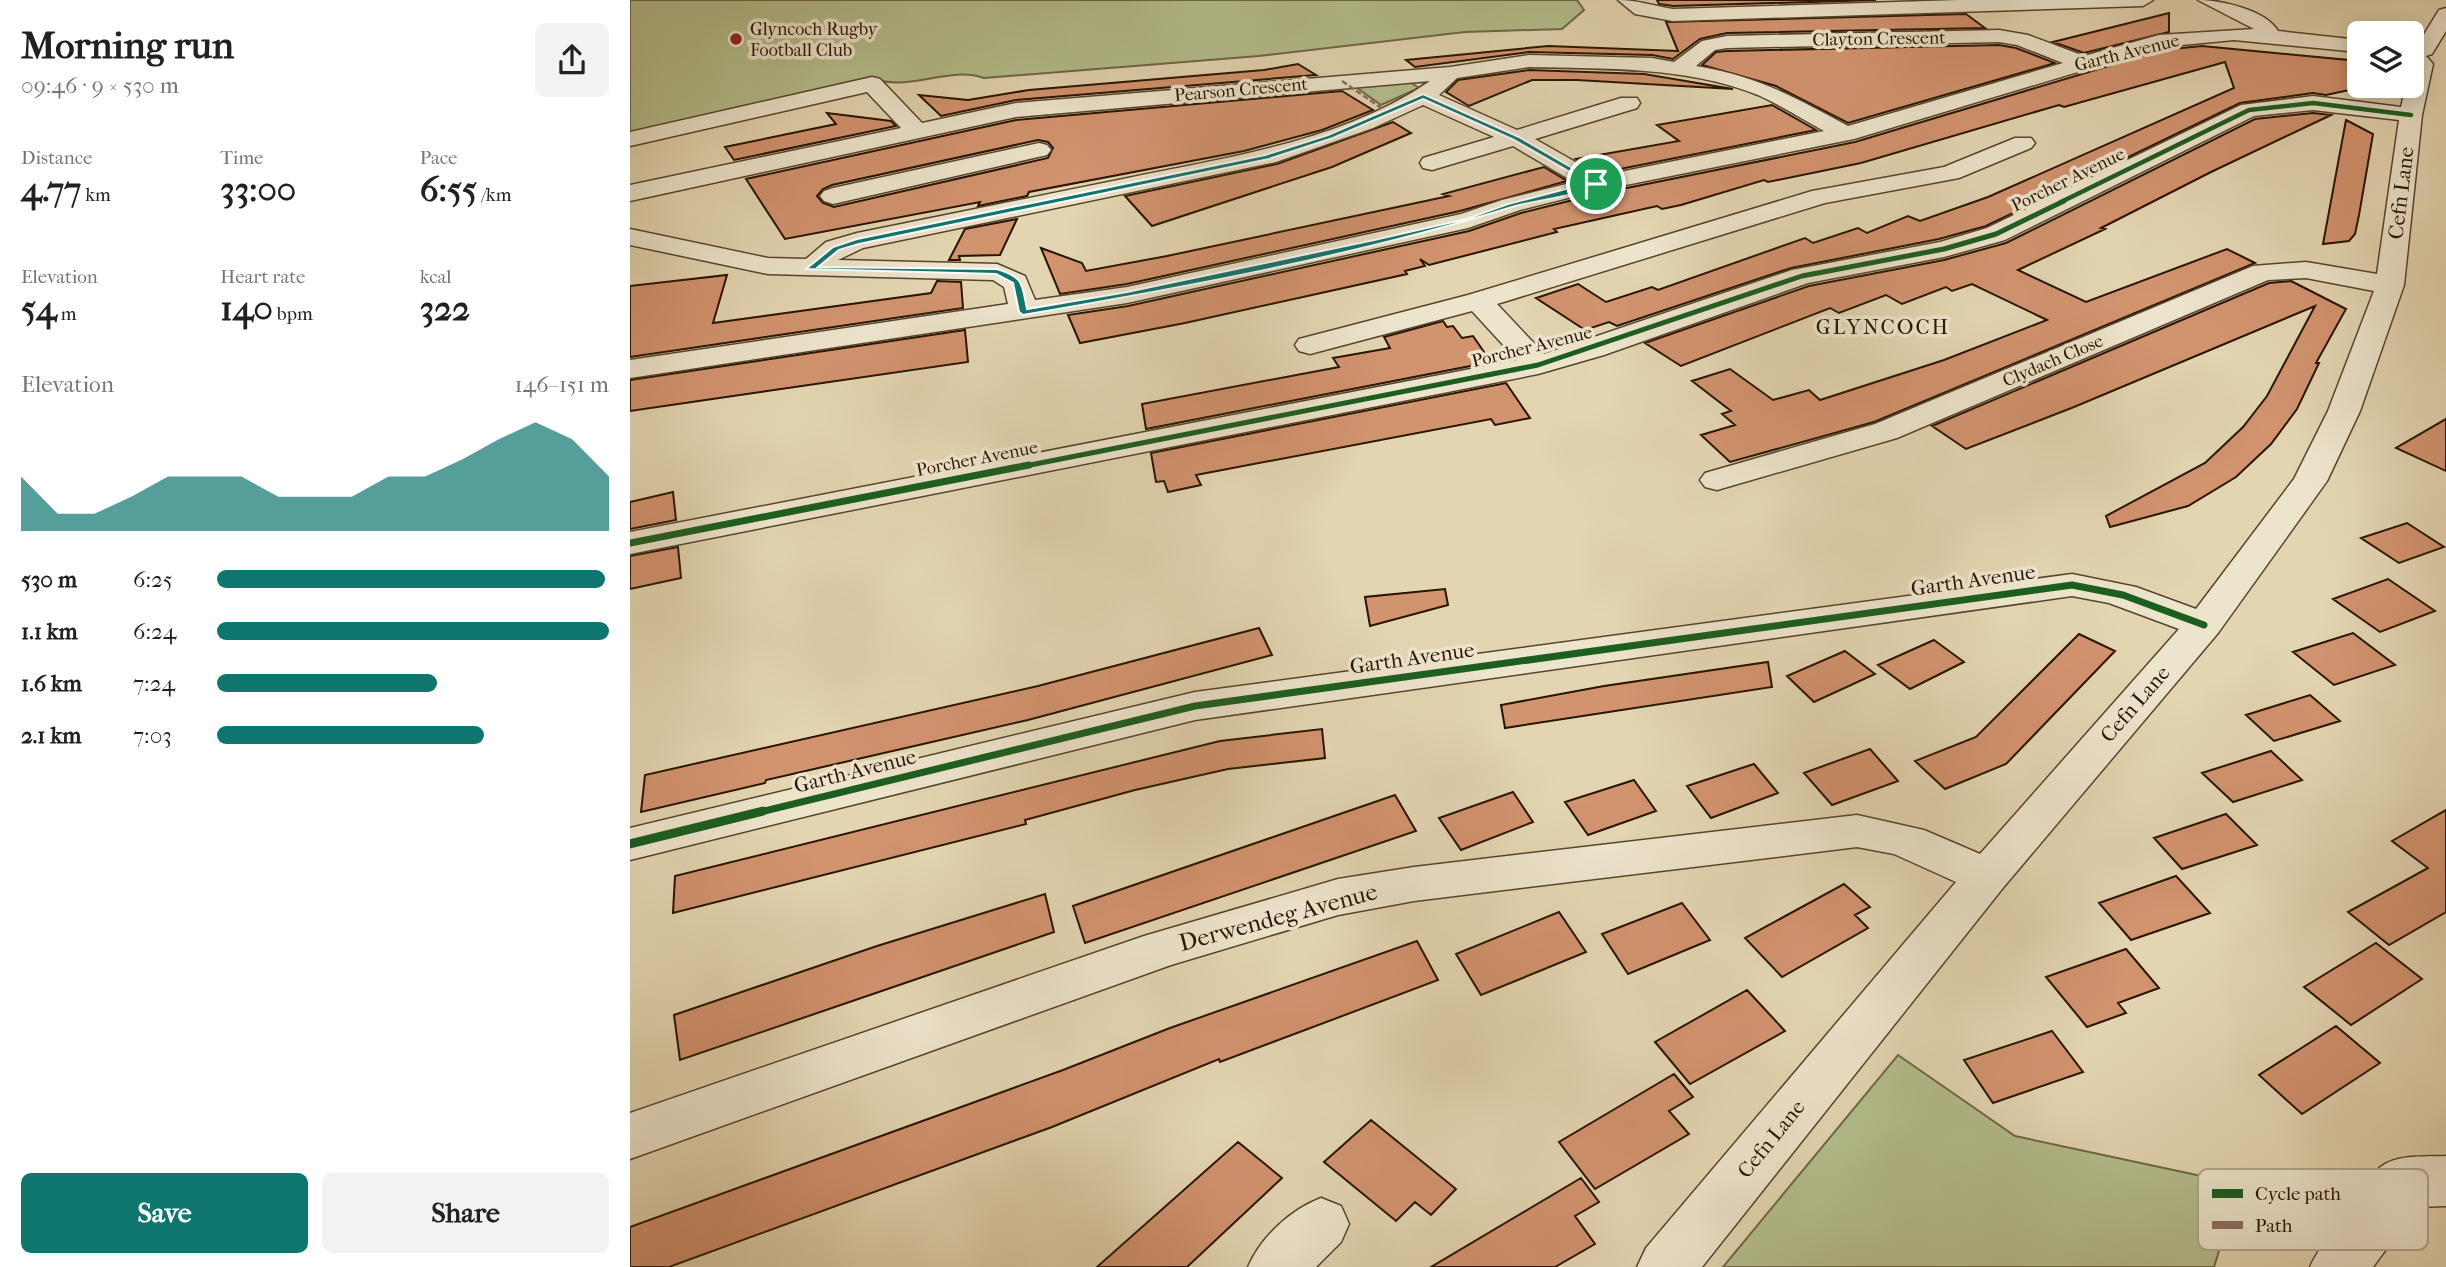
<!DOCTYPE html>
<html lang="en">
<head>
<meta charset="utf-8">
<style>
  body { margin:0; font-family:"IM FELL French Canon",serif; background:#f2f2f2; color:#202124; height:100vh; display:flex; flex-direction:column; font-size:26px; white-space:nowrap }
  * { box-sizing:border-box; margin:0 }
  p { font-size:23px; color:#757577 }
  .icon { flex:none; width:38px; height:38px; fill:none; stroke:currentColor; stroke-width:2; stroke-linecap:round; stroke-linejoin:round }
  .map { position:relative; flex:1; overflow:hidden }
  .drawer { display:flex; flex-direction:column; background:#fff; width:630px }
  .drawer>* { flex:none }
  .fabs { position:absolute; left:1717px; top:21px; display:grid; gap:14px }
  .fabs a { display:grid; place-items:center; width:77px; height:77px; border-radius:10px; background:#fff; box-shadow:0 4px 18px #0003; font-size:35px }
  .pin { position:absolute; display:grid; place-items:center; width:60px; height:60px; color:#fff; margin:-30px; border:4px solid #fff; border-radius:50%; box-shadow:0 2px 7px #0007 }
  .round { display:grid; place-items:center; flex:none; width:74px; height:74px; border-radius:10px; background:#f2f2f2 }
  .head { display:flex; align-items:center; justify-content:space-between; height:119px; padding:0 21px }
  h1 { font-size:38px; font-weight:700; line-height:52px }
  .figures { display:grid; grid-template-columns:repeat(3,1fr); gap:10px; height:119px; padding:7px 21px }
  .figures div { display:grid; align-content:center }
  .figures b { font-size:35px; font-weight:700 }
  .figures small { font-size:19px; font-weight:400 }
  .figures p { font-size:19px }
  .chart { height:196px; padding:14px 21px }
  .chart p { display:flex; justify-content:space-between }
  .chart svg { width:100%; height:126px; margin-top:7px; fill:#0f766e; opacity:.7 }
  .button { display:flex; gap:14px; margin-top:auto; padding:14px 21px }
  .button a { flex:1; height:80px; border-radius:10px; background:#0f766e; color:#fff; font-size:28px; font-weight:700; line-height:80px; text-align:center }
  .button a+a { background:#f2f2f2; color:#202124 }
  ul { padding:0 21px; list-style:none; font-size:23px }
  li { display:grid; grid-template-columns:112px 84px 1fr; align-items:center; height:52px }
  li i { height:18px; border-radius:9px; background:#0f766e }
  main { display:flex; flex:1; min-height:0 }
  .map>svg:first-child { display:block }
  .green { fill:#b4bd8c; stroke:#6e6846; stroke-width:2 }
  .building { fill:#d2936f; stroke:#281400; stroke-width:2; fill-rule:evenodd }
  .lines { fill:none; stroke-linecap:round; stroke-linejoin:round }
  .minor-casing { stroke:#57442c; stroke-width:3 }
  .minor { fill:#ede4cc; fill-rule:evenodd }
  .quiet { stroke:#8d6e63; stroke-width:2.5; stroke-dasharray:6 2.5; stroke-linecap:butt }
  .cycleway-far3-casing { stroke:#ede4cc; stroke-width:7 }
  .cycleway-far2-casing { stroke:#ede4cc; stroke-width:9 }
  .cycleway-far1-casing { stroke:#ede4cc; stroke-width:11 }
  .cycleway-casing { stroke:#ede4cc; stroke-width:13 }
  .cycleway-far3 { stroke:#1b5e20; stroke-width:4.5 }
  .cycleway-far2 { stroke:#1b5e20; stroke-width:5 }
  .cycleway-far1 { stroke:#1b5e20; stroke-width:7 }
  .cycleway { stroke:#1b5e20; stroke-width:9 }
  .route { fill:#0f766e; stroke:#fff; stroke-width:2; fill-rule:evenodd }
  .poi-dot { fill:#8f2418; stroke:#ede4cc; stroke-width:2.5 }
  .labels { text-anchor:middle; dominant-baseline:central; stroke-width:7; stroke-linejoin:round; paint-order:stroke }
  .far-poi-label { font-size:18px; fill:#281400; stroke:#ede4cc; text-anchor:start }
  .far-street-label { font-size:18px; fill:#281400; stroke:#ede4cc }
  .street-label { font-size:21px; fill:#281400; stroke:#ede4cc }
  .far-quarter-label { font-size:21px; letter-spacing:2px; fill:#281400; stroke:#ede4cc }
  .near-street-label { font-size:24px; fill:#281400; stroke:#ede4cc }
  .key { fill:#ede4cc; stroke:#b2a68f; stroke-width:2 }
  .key-label { font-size:19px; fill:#281400 }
</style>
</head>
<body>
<main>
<section class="drawer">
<div class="head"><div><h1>Morning run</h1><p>09:46 · 9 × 530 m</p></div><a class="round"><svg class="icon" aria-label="share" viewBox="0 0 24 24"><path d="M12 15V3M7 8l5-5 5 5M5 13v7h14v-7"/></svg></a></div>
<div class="figures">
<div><p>Distance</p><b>4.77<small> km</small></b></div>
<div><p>Time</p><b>33:00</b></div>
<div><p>Pace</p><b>6:55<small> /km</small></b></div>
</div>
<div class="figures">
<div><p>Elevation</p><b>54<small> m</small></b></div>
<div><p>Heart rate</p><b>140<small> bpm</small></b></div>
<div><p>kcal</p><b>322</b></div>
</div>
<div class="chart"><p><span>Elevation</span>146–151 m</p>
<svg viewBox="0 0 160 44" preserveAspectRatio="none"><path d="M0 44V25L10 38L20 38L30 32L40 25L50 25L60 25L70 32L80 32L90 32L100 25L110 25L120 19L130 12L140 6L150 12L160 25V44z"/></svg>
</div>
<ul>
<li><b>530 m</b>6:25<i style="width:99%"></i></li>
<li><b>1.1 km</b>6:24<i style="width:100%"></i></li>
<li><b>1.6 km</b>7:24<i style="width:56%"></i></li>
<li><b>2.1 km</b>7:03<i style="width:68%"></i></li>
</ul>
<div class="button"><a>Save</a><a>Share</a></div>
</section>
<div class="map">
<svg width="1816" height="1267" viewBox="0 0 1816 1267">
  <rect width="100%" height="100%" fill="#e3d5b1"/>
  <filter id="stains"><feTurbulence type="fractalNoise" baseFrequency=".00286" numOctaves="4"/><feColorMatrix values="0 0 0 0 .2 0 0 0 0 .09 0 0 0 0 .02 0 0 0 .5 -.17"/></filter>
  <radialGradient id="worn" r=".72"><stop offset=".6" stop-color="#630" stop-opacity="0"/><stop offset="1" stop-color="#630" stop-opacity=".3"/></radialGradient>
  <!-- green -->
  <path class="green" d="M0,0H947L954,10L932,29L835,32L629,56L354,78C320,66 283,90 248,80L0,135Z
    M777,80L789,88L751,105L723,85Z
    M1268,1055L1385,1136L1576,1177L1615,1169L1584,1267H1093Z"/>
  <!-- building -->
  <path class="building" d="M1027,0H1246L1043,6L1029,4Z
    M1539,13V32L1454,53L1423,42Z
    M1336,14L1355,28L1097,33L1070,39L1043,59L1022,55L899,52L785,67L776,60L918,46L1048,51L1036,22Z
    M1369,45L1386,48L1425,63L1218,123L1146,86L1072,65L1086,52L1097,51Z
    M1572,46L1729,61V88L1696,95L1683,93L1610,103L1356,226L1309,239L1161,268L987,326L979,322L955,330L906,298L948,284L976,302L1022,287L1028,290L1175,238L1183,243L1228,228L1237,233L1278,216L1290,221L1358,197L1604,88L1595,62L1434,107L1429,105L1231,163L1138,182L1134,180L1051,205L1032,209L1027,206L924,229L927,232L799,265L790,259L795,266L775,271L777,274L555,323L450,343L438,315L498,306L839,231L891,213L967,194L1225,142L1532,50Z
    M668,64L686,75L386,100L311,116L289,95L338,100L399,90L634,70Z
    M899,70L1014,74L1103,89L947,80H902L839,106L816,92L828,80Z
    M712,91L743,110L692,130L614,151L399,192L397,196L348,206L350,202L155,239L116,179L386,120ZM408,140L418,142L423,148L418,158L204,207L193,203L187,196L193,189L202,185Z
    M1142,105L1186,130L970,173L946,159L1049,141L1027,125Z
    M197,113L261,121L266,126L104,160L95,147L206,124Z
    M1683,113L1701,115L1581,172L1471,228L1475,229L1388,270L1456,302L1597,249L1625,263L1244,422L1100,462L1071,435L1105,425L1092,414L1101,411L1062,381L1100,369L1143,400L1179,390L1190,400L1314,360L1417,320L1342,284L1322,291L1316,287L1272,304L1256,295L1209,313L1200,308L1051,366L1015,343L1179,286L1314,260L1376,243L1625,119Z
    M1716,120L1743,134L1729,215L1725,234L1719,241L1693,244Z
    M763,122L781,133L702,167L522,226L495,196L647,164Z
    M914,167L937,181L830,211L497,284L430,294L411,248L452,263L456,271L537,256L819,196L813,194Z
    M387,219L370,255L329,256L330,260H319L335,229Z
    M97,275L83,323L301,293L307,281L331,282L333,308L0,357V286Z
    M1661,281L1716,309L1686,363H1689L1667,409L1641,444L1606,477L1558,506L1480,527L1476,516L1575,463L1613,427L1637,396L1685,306L1444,407L1336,449L1302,426L1639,283Z
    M813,321L817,327L823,326L832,338L843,336L861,362L516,429L512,404L709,367L703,358L760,348L754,337Z
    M335,330L338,362L0,411V380Z
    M876,383L900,418L865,425L861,419L566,475L571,485L538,492L534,481L526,482L521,453Z
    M1816,419V471L1766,448Z
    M43,492L46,520L0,529V502Z
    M1777,523L1814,547L1769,563L1731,538Z
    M48,547L51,578L0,589V556Z
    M1758,579L1805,611L1750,632L1703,599Z
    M815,589L818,605L740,626L735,597Z
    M629,628L642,655L398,720L136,780L135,783L11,812L15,775L408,686Z
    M1723,633L1765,665L1704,685L1663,652Z
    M1449,634L1485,651L1376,764L1315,789L1285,761L1346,737Z
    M1304,640L1334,662L1280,689L1248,665Z
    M1215,651L1245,674L1184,702L1157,676Z
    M1138,662L1142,687L875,728L871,705L974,686Z
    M1680,695L1710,721L1644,741L1616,715Z
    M692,729L695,758L598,769L505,790L395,820L396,824L43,913L45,876L590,741Z
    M1240,749L1268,781L1202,805L1174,773Z
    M1641,751L1672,780L1603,802L1572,773Z
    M1124,764L1148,793L1081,818L1057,786Z
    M1004,780L1026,811L958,835L935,802Z
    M883,792L903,822L831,850L809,818Z
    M765,795L786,831L455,943L443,906Z
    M1816,810V912L1759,945L1718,912L1798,868L1762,841Z
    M1596,814L1627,845L1552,869L1524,838Z
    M1546,876L1580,913L1501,940L1469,903Z
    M1214,884L1240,907L1225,915L1238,928L1152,977L1115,938Z
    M415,894L424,932L50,1060L44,1015L247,946Z
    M1052,903L1080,940L998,974L972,934Z
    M929,912L956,952L851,995L826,954Z
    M787,941L808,980L590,1062L589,1059L422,1127L39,1267H0V1227L433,1070L540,1028Z
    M1746,943L1792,979L1721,1025L1674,987Z
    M1496,949L1529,988L1488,1003L1496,1013L1457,1027L1416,977Z
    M1117,990L1155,1031L1060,1084L1025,1042Z
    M1706,1026L1750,1063L1672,1114L1629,1075Z
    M1422,1031L1453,1072L1363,1103L1334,1060Z
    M1044,1074L1063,1097L1039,1111L1059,1134L965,1189L929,1142Z
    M741,1120L826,1189L801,1215L785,1202L766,1221L694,1162Z
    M608,1142L652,1178L557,1267H467Z
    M951,1178L969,1202L945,1216L965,1244L925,1267H801Z"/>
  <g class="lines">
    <!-- minor casing -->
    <g class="minor-casing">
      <path id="minor" d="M988,0C1008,0 1023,6 1043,9L1329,0H1523L1513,6L1043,21L1005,14Z
        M1568,0C1591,0 1636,10 1648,31L1729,40V52L1604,40L1531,47L1224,139L966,191L890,210L838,228L497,303L0,378V360L378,304L374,287L363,280L138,274L0,245V229L138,258L176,259L196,242L227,233C317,215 408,196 498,178C599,157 713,141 800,81L386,117L0,201V185L271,128L237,92L0,146V132L242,77L250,79L292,123L386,103L820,67L899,55L1022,58L1044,62L1072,41L1097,36L1369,30L1398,35L1454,56L1529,35L1624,29ZM1369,42L1387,45L1433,63L1218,126C1163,96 1129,77 1066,66L1085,50L1097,48ZM899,67C975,69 1055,66 1128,95C1150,105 1172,119 1194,131L970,176L905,139L1007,108L1010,103L1007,98H991L887,130L809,95L827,78ZM793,105L864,137L793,158L790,163L793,168L802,170L883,146L944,182L872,200L831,214L497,287L405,300L395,276L367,264L208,260L233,248L646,162L743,128Z
        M1816,8V31L1802,54L1796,56L1803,64L1792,115L1774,285L1730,411L1697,481L1588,633L1372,889L1072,1267H1007L1016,1248L1326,882L1264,854L1227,847L784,901L708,915L541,965L0,1159V1113L514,936L708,879L784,867L1227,815L1294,830L1350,854L1549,629L1479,603L1442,596L565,720L0,860V828L565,692L1442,574L1506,587L1566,609L1664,479L1698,411L1744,291L1676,278L1638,280L1267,438L1087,490L1075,487L1070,480L1075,473L1245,424L1623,266L1676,262L1747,274L1769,120L1683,110L1624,116L1375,240L1314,257L1178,283L974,355L908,374L0,554V532L887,360L842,311L680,354L669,351L665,345L669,339L838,295L1182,191L1314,167L1385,138H1401L1405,143L1401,148L1329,178L1195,203L867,304L914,354L1162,270L1310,242L1357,228L1611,105L1683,96L1771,107L1776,86H1782V47L1787,46L1809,10Z
        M409,143L417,145L421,150L417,155L203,204L194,201L190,196L194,191L203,188Z
        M1816,1156V1206L1787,1207L1743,1267H1680C1689,1247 1736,1178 1752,1166C1768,1154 1797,1157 1816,1156Z
        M691,1198L711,1206L719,1224L711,1242L686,1267H618C631,1237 660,1210 691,1198Z"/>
    </g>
    <!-- minor -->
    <use href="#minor" class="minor"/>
    <!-- quiet -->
    <path class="quiet" d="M712,81L757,112"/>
    <!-- cycleway-far3 casing -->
    <g class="cycleway-far3-casing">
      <path id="cycleway-far3" d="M1431,202L1619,110L1683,103L1781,115"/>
    </g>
    <!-- cycleway-far2 casing -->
    <g class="cycleway-far2-casing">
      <path id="cycleway-far2" d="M390,467L908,365L1172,276L1314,249L1366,234L1434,201"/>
    </g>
    <!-- cycleway-far1 casing -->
    <g class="cycleway-far1-casing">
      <path id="cycleway-far1" d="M0,543L399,465
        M126,813L565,706L1442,585L1493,595L1574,625"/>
    </g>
    <!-- cycleway casing -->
    <g class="cycleway-casing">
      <path id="cycleway" d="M0,844L133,811"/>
    </g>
    <!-- cycleway-far3 -->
    <use href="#cycleway-far3" class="cycleway-far3"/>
    <!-- cycleway-far2 -->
    <use href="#cycleway-far2" class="cycleway-far2"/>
    <!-- cycleway-far1 -->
    <use href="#cycleway-far1" class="cycleway-far1"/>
    <!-- cycleway -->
    <use href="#cycleway" class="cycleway"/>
  </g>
  <!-- route -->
  <path class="route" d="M793,94L889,137L970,184C945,197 910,199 882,207C725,256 556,287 393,315L389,312L383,283L366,274L176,269L203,247L227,239L635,155L698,135ZM793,99L884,140L959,183L878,204L836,219L744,240L497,292L397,309C392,284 394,277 367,269L188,267L209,250L229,244L639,159L703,138Z"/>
  <!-- markers -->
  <circle class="poi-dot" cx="106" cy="39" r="7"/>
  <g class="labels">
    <!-- far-poi labels -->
    <g class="far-poi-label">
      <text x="120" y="29">Glyncoch Rugby<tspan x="120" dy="21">Football Club</tspan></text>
    </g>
    <!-- far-street labels -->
    <g class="far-street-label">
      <text transform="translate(1249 39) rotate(-1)">Clayton Crescent</text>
      <text transform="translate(1497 53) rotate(-14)">Garth Avenue</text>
      <text transform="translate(611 90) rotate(-5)">Pearson Crescent</text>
      <text transform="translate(1438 180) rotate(-26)">Porcher Avenue</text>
      <text transform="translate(902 347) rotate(-14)">Porcher Avenue</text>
      <text transform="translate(1423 361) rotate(-23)">Clydach Close</text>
      <text transform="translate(347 459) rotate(-11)">Porcher Avenue</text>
    </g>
    <!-- street labels -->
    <g class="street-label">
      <text transform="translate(1771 193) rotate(-83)">Cefn Lane</text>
      <text transform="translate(1343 580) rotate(-8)">Garth Avenue</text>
      <text transform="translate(782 658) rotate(-8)">Garth Avenue</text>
      <text transform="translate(1505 704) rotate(-49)">Cefn Lane</text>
      <text transform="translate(225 771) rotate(-14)">Garth Avenue</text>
      <text transform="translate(1141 1139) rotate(-51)">Cefn Lane</text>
    </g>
    <!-- far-quarter labels -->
    <g class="far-quarter-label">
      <text x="1253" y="327">GLYNCOCH</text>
    </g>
    <!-- near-street labels -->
    <g class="near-street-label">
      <text transform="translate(648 917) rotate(-15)">Derwendeg Avenue</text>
    </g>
  </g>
  <!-- legend -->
  <rect x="1568" y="1169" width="230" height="81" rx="10" class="key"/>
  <rect x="1582" y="1189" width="31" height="9" fill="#1b5e20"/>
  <rect x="1582" y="1221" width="31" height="8" fill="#8d6e63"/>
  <g class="key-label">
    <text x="1625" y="1200">Cycle path</text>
    <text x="1625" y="1232">Path</text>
  </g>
  <rect width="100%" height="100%" filter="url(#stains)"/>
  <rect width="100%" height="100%" fill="url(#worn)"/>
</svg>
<div class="fabs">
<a><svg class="icon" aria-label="layers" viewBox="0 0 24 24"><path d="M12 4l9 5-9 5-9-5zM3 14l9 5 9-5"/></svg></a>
</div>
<div class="pin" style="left:966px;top:184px;background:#1e9e55"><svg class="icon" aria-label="arrive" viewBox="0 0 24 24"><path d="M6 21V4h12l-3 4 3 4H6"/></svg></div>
</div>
</main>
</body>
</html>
